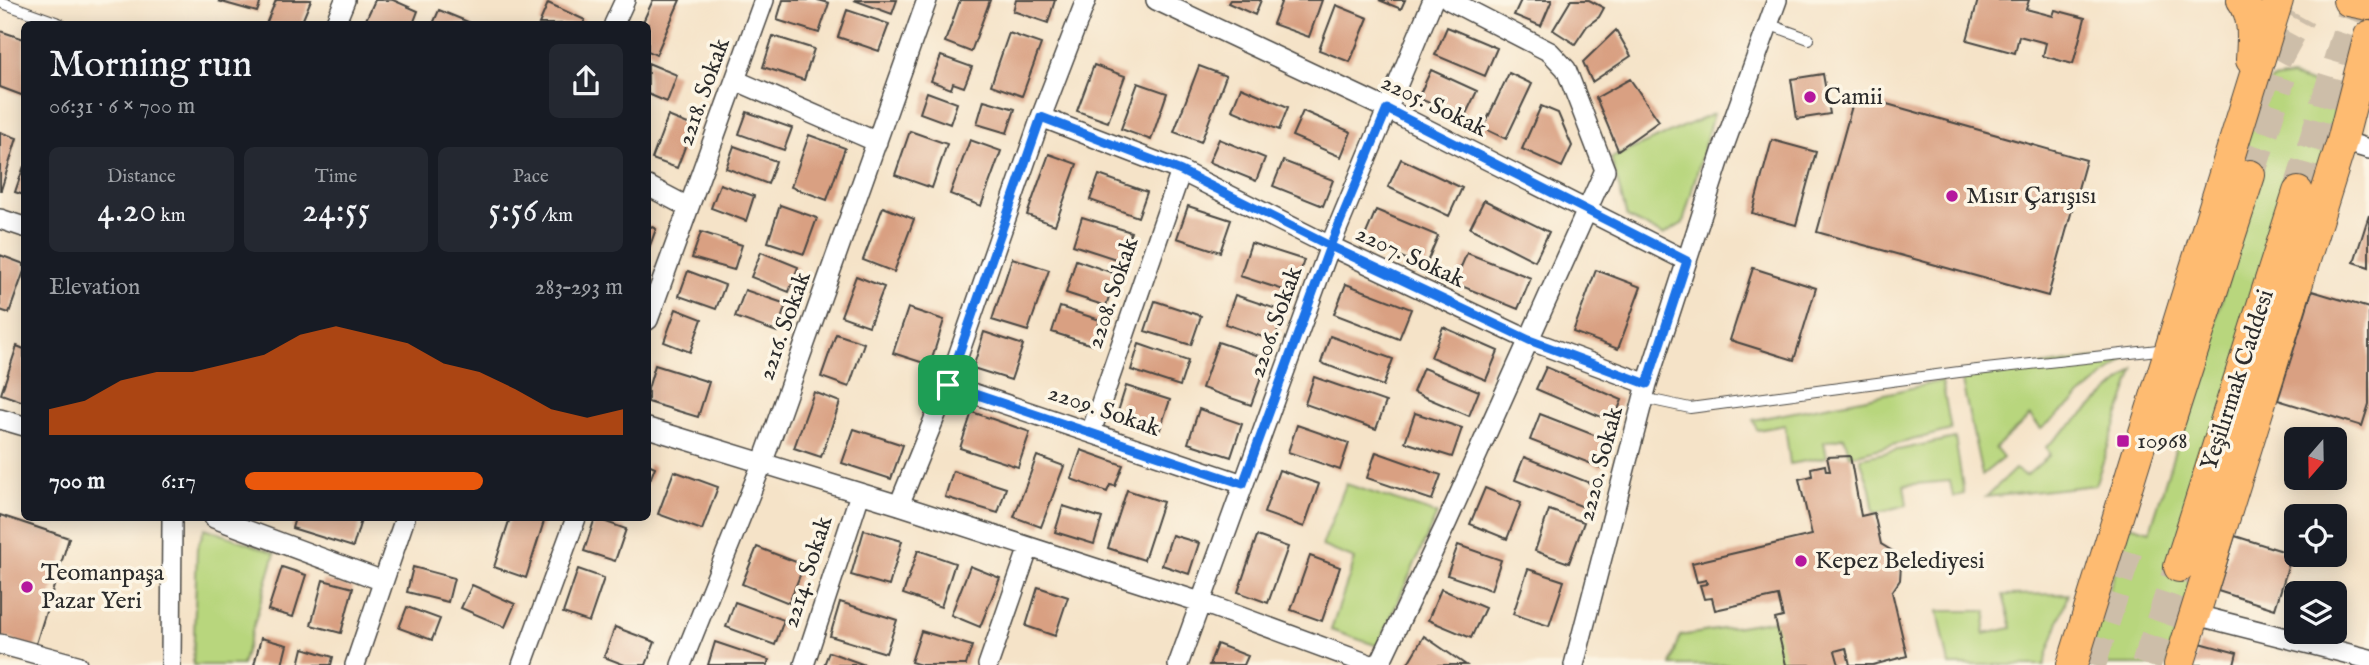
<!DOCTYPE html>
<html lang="en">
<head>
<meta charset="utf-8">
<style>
  body { margin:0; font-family:"IM FELL English",serif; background:#242831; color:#f1f3f6; height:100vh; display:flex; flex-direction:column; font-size:26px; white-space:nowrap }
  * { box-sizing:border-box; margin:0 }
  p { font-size:23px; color:#9ea1a6 }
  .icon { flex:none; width:38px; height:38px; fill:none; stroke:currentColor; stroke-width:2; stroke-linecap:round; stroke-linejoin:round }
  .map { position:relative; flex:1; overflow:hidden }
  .panel { position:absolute; left:21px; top:21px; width:630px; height:500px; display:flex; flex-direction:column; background:#171b24; border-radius:10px; box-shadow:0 4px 18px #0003 }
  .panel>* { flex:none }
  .needle { width:46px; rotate:200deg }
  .tools { position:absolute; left:2284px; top:427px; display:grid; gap:14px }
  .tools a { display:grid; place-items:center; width:63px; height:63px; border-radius:10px; background:#171b24; box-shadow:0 4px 18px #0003; font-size:35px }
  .pin { position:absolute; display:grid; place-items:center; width:60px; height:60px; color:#fff; margin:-30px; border-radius:14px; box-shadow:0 4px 10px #0006 }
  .round { display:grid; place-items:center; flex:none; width:74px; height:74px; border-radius:10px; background:#242831 }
  .head { display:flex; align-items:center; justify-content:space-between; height:119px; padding:0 28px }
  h1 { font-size:38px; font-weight:600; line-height:52px }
  .figures { display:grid; grid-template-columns:repeat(3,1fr); gap:10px; height:119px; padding:7px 28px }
  .figures div { display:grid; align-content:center; border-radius:10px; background:#242831; text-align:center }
  .figures b { font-size:35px; font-weight:600 }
  .figures small { font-size:19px; font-weight:400 }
  .figures p { font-size:19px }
  .chart { height:196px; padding:14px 28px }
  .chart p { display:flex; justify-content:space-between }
  .chart svg { width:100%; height:126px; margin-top:7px; fill:#ea580c; opacity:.7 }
  ul { padding:0 28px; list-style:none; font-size:23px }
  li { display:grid; grid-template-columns:112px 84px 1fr; align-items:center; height:52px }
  li i { height:18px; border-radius:9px; background:#ea580c }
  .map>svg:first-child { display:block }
  .green { fill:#b8d67d; stroke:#728054; stroke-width:2 }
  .building { fill:#d9a082 }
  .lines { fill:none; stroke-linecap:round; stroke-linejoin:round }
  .primary-tunnel { stroke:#cdbea9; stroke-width:30; stroke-dasharray:30 15; stroke-linecap:butt }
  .service-casing { stroke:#494743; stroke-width:12 }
  .minor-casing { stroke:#494743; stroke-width:22 }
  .primary-casing { stroke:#494743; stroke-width:32 }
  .trunk-casing { stroke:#494743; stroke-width:34 }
  .service { stroke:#fff; stroke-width:10 }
  .minor { stroke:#fff; stroke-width:19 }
  .primary { stroke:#febb71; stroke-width:30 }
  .trunk { stroke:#febb71; stroke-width:32 }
  .route-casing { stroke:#fff; stroke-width:14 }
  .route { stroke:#1a73e8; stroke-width:9 }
  .poi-dot { fill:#b5179e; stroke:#fcf5e5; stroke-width:2.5 }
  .labels { text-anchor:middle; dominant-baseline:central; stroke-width:7; stroke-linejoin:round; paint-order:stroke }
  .street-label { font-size:24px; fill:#2b2b2b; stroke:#fcf5e5 }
  .poi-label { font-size:24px; fill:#2b2b2b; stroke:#fcf5e5; text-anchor:start }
</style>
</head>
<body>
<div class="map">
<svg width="2369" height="665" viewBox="0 0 2369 665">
  <rect width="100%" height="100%" fill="#fcf5e5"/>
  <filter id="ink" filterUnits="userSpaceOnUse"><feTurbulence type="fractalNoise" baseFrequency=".0143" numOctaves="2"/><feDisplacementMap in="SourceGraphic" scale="14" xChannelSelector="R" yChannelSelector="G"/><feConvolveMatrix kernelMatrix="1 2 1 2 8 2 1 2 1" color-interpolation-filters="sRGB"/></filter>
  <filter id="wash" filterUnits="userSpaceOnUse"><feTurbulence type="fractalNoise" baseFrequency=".00686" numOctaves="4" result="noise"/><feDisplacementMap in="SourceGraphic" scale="28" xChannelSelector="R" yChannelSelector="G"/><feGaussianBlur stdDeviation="1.57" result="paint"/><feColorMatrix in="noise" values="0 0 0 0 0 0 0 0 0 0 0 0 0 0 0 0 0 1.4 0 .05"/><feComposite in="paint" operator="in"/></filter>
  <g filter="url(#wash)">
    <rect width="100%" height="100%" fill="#f5e3c8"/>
    <!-- green -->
    <path class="green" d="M2291,77L2324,87L2335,105V123L2201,556L2165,665H2085L2130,525L2150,531L2259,179L2236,172L2261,94L2272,80Z
      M1713,114L1683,223L1663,235L1627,217L1611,158Z
      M2132,353L2041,429L2030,416L1995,448L2003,458L1982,475L1961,377Z
      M2134,370L2095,485L1986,497L2015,469L2026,476L2050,455L2046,447Z
      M1942,381L1951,430L1850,456L1844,437L1824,442L1827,457L1790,464L1785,425L1757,430L1753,420L1862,399Z
      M1955,438L1964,494L1953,497L1950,481L1904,485L1907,505L1874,513L1870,488L1860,458Z
      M1346,484L1437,514L1378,646L1331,630L1355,559L1322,546Z
      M205,528L275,553L242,665H193L197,548Z
      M2068,594L2044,665H1949L1938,611H1987L1984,634L2012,628L2003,595Z
      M1782,619L1791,665H1671L1680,636Z"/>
    <g id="blocks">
      <!-- building -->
      <path class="building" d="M257,0L260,4L257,12L218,1Z
        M276,0H311L301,24H266Z
        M375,0H393L418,11L413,24H364Z
        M653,0H680L656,55L648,51V24H642Z
        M783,0H818L829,3L819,33L777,20Z
        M854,0H897L892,14Z
        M960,0H990L971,52L945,42Z
        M1016,0H1055L1048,23L1013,11Z
        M1230,0H1261L1255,15L1228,3Z
        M1282,0H1322L1309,37L1273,24Z
        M1379,0H1405L1401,9Z
        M1521,0H1552L1541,26L1514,15Z
        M1571,0H1589L1604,8L1599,17L1587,26L1575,44L1553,30Z
        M1978,0H2029L2026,9L2053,16L2055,10L2085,18L2073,64L2043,56L2046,43L2019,36L2015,53L1967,40Z
        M548,3L585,20L583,24H539Z
        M1336,5L1368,18L1350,62L1319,50Z
        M439,10L473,24H433Z
        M847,10L889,24L879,51L838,37Z
        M1447,27L1497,48L1485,76L1435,55Z
        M1616,30L1631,56L1592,82L1583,62Z
        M0,31L24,39V96L0,87Z
        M1009,33L1041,44L1022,96L991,85Z
        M773,36L814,49L804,80L763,67Z
        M941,56L972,67L964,87L953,83L951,89L931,81Z
        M648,63L677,75L667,102L648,94Z
        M1094,65L1125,76L1108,122L1077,111Z
        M1199,66L1226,76L1201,142L1174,132Z
        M1431,70L1477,91L1464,118L1418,98Z
        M1509,73L1532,84L1506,139L1483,128Z
        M1823,74L1830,114L1797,119L1791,79Z
        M1630,79L1659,121L1618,150L1596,98Z
        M1138,83L1167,93L1151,140L1121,129Z
        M1241,87L1288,107L1279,130L1232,110Z
        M927,92L957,103L950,124L920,113Z
        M1855,95L2086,160L2048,296L1817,232Z
        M984,100L1015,109L1007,133L977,124Z
        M1541,106L1558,113L1572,146L1562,167L1522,149Z
        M1303,111L1351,132L1341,157L1292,136Z
        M747,112L792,128L784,150L739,134Z
        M668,116L693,126L677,168L652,159Z
        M910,131L947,144L932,188L895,175Z
        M0,132L17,138L1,190H0Z
        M809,135L845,148L827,200L791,187Z
        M1219,139L1265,158L1256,181L1209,162Z
        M970,140L1001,151L981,206L950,194Z
        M1772,140L1816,152L1796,225L1752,213Z
        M734,146L776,161L768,184L726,168Z
        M1049,154L1077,164L1055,225L1027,215Z
        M1401,159L1462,188L1449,216L1388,187Z
        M1283,161L1333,180L1323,206L1273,186Z
        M24,166V195L15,192Z
        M1099,175L1147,192L1138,217L1090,200Z
        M720,184L754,196L746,221L711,208Z
        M1484,200L1549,232L1535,261L1470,228Z
        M780,205L817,218L804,254L768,242Z
        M1188,206L1231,220L1220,252L1177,238Z
        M883,207L914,219L894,272L863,260Z
        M1376,210L1438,236L1425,267L1363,241Z
        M2369,215V267L2354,262Z
        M1082,217L1131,232L1122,261L1073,245Z
        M648,225L656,229L648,251Z
        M701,232L742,245L734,270L692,258Z
        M1251,243L1304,260L1293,293L1240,276Z
        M761,252L798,267L789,292L751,277Z
        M1467,253L1531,278L1518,309L1454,283Z
        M0,255L24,264V271L9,313L0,310Z
        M1012,258L1049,270L1028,331L992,320Z
        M1076,260L1116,274L1106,306L1066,293Z
        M1753,268L1816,288L1794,360L1730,340Z
        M1596,270L1641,287L1618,349L1573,332Z
        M688,271L725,285L716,309L679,296Z
        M856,276L884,287L869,326L841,316Z
        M1346,284L1411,309L1399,339L1334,314Z
        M745,290L786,304L777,332L735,317Z
        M2312,291L2369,308V404L2362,426L2278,400Z
        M1235,295L1285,312L1274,341L1225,324Z
        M1155,301L1201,316L1191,345L1145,331Z
        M1060,307L1100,320L1092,345L1052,332Z
        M908,308L944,320L930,365L893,353Z
        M676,309L702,319L690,352L664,342Z
        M1443,327L1498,351L1486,380L1431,357Z
        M984,332L1023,345L1011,380L973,368Z
        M836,334L864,343L849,387L821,377Z
        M1330,336L1393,359L1383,386L1321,363Z
        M1218,342L1268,359L1251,405L1202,388Z
        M1139,344L1188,361L1180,386L1131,370Z
        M17,346L24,349V402L1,394Z
        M655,365L709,382L698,417L648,402V389Z
        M1546,367L1622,400L1613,422L1536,389Z
        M1423,368L1479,391L1469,416L1413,392Z
        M1314,377L1386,402L1376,429L1305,404Z
        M1126,386L1170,400L1159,432L1116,418Z
        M814,392L840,402L821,457L794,448Z
        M1199,409L1242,424L1231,457L1188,443Z
        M972,412L1030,432L1018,467L960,448Z
        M1415,413L1462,428L1452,457L1405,442Z
        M1540,414L1612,442L1602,468L1530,440Z
        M1297,425L1349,443L1340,470L1288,452Z
        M854,429L903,445L891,479L842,463Z
        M1081,450L1123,465L1115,486L1110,485L1107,492L1071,479Z
        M1376,452L1441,475L1432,500L1367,478Z
        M1037,456L1064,466L1041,527L1014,517Z
        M1850,456L1861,516L1874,513L1881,544L1894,552L1901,565L1900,580L1892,592L1907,656L1873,665H1850L1846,648L1835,651L1839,665H1786L1775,619L1783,617L1778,596L1715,610L1712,598L1704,599L1700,585L1707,584L1706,580L1697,582L1692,563L1812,535L1799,479L1812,476L1811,468L1825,465L1826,471H1830L1827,457Z
        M1524,457L1595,485L1586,508L1515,480Z
        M648,464L655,467L648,485Z
        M1279,470L1319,484L1304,527L1264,513Z
        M674,471L718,487L702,530L658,514Z
        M953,471L1006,488L998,513L945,497Z
        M1485,488L1521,503L1507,539L1470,524Z
        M1127,490L1163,502L1144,560L1108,548Z
        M1063,506L1102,518L1094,544L1055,532Z
        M1549,510L1584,522L1569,563L1535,551Z
        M0,515L69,538L35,647L0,636Z
        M295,518H354L361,520L353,547L292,528Z
        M510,518H545L526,578L494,567Z
        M595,518L626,529L615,561L584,551Z
        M864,530L902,541L889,586L851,575Z
        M1172,535L1199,543L1189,574L1162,565Z
        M1257,536L1288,547L1268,603L1238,592Z
        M2235,536L2292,554L2275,609L2218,591Z
        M1458,545L1501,560L1491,590L1447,575Z
        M757,547L804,565L789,603L742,584Z
        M918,550L955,563L941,607L903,594Z
        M1310,556L1340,567L1322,621L1291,610Z
        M970,566L1000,578L980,627L951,615Z
        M282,567L306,575L293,617L268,610Z
        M413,567L454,578L448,602L407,592Z
        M578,569L604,578L589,622L563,613Z
        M1528,569L1564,581L1549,626L1513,614Z
        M323,580L353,588L341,633L311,625Z
        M472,585L515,604L505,627L461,608Z
        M1038,587L1068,597L1055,636L1026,626Z
        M1441,589L1485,608L1471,638L1428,620Z
        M735,602L784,620L775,645L726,627Z
        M840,602L897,620L886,653L830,636Z
        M407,607L440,619L432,640L399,628Z
        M615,627L655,642L646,665H625L604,657Z
        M921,631L972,646L966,665H921L911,662Z
        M1424,636L1466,665H1409L1408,663Z
        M261,638L287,645L282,665H254Z
        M715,642L769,660L767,665H708Z
        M2200,643L2237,653L2234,665H2194Z
        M1217,644L1248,656L1244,665H1209Z
        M303,648L333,657L331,665H299Z
        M829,652L865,665H824Z"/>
    </g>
  </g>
  <g filter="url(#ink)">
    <use href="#blocks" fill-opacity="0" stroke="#494743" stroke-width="2"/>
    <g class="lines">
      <!-- primary-tunnel -->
      <path class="primary-tunnel" d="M2255,99L2300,16
        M2250,175L2281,77
        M2298,192L2357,0
        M2091,665L2130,543
        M2146,665L2179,567"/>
      <!-- service casing -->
      <g class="service-casing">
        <path id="service" d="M0,2L61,24
          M1768,24L1809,39
          M1643,398L1690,408L1959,372L2167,349"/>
      </g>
      <!-- minor casing -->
      <g class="minor-casing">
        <path id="minor" d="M1156,0L1387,109L1687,261
          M335,24L345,0
          M614,24L625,0
          M735,80L877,142
          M1041,117L1181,171L1330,246L1529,340L1647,384
          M2342,141L2369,149
          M648,186L688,207
          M0,219L24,227
          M648,320L764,0
          M948,385L1243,484
          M0,419L24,426
          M648,428L899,505L1200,602L1371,665
          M1091,432L1181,171
          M899,505L948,385L1041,117L1086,0
          M214,518L383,581
          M2196,615L2369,659
          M0,644L77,665
          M171,665L172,518
          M355,665L405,518
          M522,665L576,518
          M681,665L762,464L927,0
          M804,665L860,494
          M988,665L1029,547
          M1178,665L1330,246L1433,0
          M1379,665L1447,522L1605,170L1566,69L1550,52L1449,0
          M1574,665L1647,384L1723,149L1777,0"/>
      </g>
      <!-- primary casing -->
      <g class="primary-casing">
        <path id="primary" d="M2242,0C2255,17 2252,41 2251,60
          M2169,425L2250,175
          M2179,567L2298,192
          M2072,665L2278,0
          M2179,665L2342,141L2369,36"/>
      </g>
      <!-- trunk casing -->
      <g class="trunk-casing">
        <path id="trunk" d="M2349,0L2369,4"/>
      </g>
      <!-- service -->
      <use href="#service" class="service"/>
      <!-- minor -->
      <use href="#minor" class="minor"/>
      <!-- primary -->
      <use href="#primary" class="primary"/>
      <!-- trunk -->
      <use href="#trunk" class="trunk"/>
    </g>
  </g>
  <g class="lines" filter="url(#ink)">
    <!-- route casing -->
    <g class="route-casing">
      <path id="route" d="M948,385L1243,484L1330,246L1529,340L1647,384L1687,261L1387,109L1330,246L1181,171L1041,117L948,385"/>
    </g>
    <!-- route -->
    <use href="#route" class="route"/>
  </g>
  <!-- markers -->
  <g class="poi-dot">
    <circle cx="1810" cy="97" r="7"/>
    <circle cx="1952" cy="196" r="7"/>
    <rect x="2116" y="434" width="14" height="14" rx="3.5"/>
    <circle cx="1801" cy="561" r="7"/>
    <circle cx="27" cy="587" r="7"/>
  </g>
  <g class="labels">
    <!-- street labels -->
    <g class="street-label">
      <text transform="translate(704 92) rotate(-70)">2218. Sokak</text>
      <text transform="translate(1434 106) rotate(26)">2205. Sokak</text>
      <text transform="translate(1410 257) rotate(25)">2207. Sokak</text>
      <text transform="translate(1113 293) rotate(-71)">2208. Sokak</text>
      <text transform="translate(1276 322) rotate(-70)">2206. Sokak</text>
      <text transform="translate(785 326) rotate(-70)">2216. Sokak</text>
      <text transform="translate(2238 380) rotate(-72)">Yeşilırmak Caddesi</text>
      <text transform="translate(1104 411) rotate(19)">2209. Sokak</text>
      <text transform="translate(1601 464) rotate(-75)">2220. Sokak</text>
      <text transform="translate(808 572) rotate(-72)">2214. Sokak</text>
    </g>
    <!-- poi labels -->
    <g class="poi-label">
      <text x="1824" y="97">Camii</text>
      <text x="1966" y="196">Mısır Çarışısı</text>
      <text x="2137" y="441">10968</text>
      <text x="1815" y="561">Kepez Belediyesi</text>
      <text x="41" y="573">Teomanpaşa<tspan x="41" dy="28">Pazar Yeri</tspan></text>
    </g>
  </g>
</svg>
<div class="tools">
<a><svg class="needle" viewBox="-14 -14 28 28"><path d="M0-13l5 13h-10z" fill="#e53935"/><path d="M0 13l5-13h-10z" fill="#9ea1a6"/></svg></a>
<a><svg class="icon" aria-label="locate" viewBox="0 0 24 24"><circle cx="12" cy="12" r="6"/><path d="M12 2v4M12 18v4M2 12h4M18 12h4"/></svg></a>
<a><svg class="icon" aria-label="layers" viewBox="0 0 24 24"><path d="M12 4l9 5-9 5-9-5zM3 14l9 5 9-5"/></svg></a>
</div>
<div class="pin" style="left:948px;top:385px;background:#1e9e55"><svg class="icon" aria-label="arrive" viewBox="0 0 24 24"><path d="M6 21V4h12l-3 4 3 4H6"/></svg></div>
<section class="panel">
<div class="head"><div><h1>Morning run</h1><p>06:31 · 6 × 700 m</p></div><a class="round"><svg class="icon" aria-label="share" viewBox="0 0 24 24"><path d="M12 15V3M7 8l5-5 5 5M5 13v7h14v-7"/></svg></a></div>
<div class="figures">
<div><p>Distance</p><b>4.20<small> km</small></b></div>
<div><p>Time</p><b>24:55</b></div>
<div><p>Pace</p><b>5:56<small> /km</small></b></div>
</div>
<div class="chart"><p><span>Elevation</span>283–293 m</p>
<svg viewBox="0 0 160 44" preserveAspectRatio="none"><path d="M0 44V35L10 32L20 25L30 22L40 22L50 19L60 16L70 9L80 6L90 9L100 12L110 19L120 22L130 28L140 35L150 38L160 35V44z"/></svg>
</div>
<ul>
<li><b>700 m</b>6:17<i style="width:63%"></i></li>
</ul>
</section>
</div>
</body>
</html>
